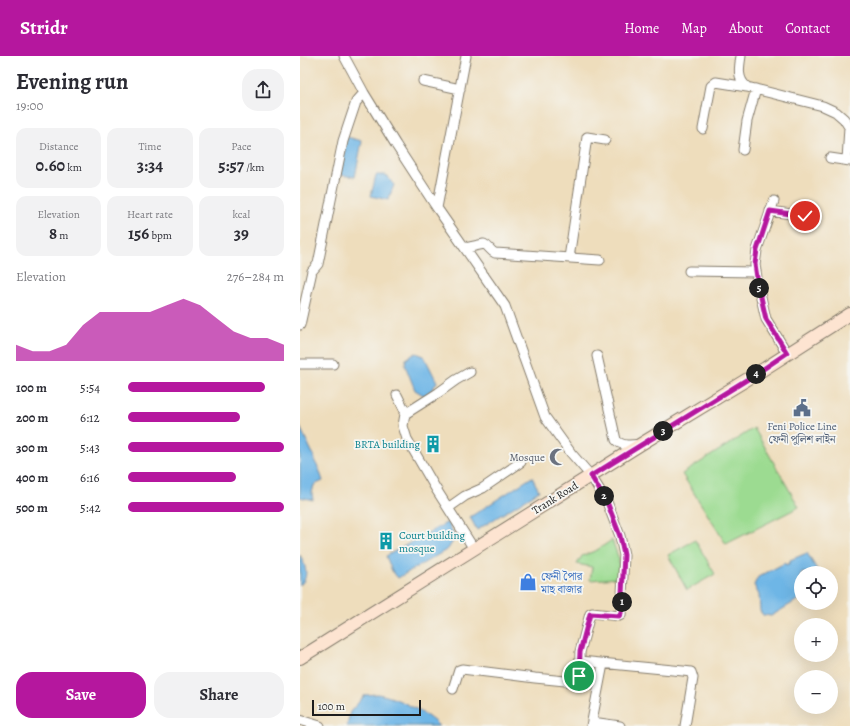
<!DOCTYPE html>
<html lang="en">
<head>
<meta charset="utf-8">
<style>
  body { margin:0; font-family:Alegreya,"Noto Serif Bengali",serif; background:#f2f2f3; color:#2b2b33; height:100vh; display:flex; flex-direction:column; font-size:15px; white-space:nowrap }
  * { box-sizing:border-box; margin:0 }
  p { font-size:13px; color:#7c7c81 }
  .icon { flex:none; width:22px; height:22px; fill:none; stroke:currentColor; stroke-width:2; stroke-linecap:round; stroke-linejoin:round }
  .map { position:relative; flex:1; overflow:hidden }
  .drawer { display:flex; flex-direction:column; background:#fff; width:300px }
  .drawer>* { flex:none }
  .controls { position:absolute; left:494px; top:510px; display:grid; gap:8px }
  .controls a { display:grid; place-items:center; width:44px; height:44px; border-radius:50%; background:#fff; box-shadow:0 4px 16px #0002; font-size:20px }
  .scale { position:absolute; left:12px; bottom:10px; width:109px; box-sizing:border-box; padding-left:4px; border:2px solid #1c1c1c; border-top:0; font-size:11px; line-height:14px; white-space:nowrap; color:#1c1c1c; -webkit-text-stroke:3px #f6f6f2; paint-order:stroke }
  .pin { position:absolute; display:grid; place-items:center; width:34px; height:34px; color:#fff; margin:-17px; border:2px solid #fff; border-radius:50%; box-shadow:0 1px 4px #0007 }
  .km { position:absolute; width:20px; height:20px; margin:-10px; border-radius:50%; background:#222; color:#fff; font-size:11px; line-height:20px; text-align:center }
  .round { display:grid; place-items:center; flex:none; width:42px; height:42px; border-radius:16px; background:#f2f2f3 }
  .headline { display:flex; align-items:center; justify-content:space-between; height:68px; padding:0 16px }
  h1 { font-size:22px; font-weight:700; line-height:30px }
  .stats { display:grid; grid-template-columns:repeat(3,1fr); gap:6px; height:68px; padding:4px 16px }
  .stats div { display:grid; align-content:center; border-radius:10px; background:#f2f2f3; text-align:center }
  .stats b { font-size:17px; font-weight:700 }
  .stats small { font-size:11px; font-weight:400 }
  .stats p { font-size:11px }
  .chart { height:112px; padding:8px 16px }
  .chart p { display:flex; justify-content:space-between }
  .chart svg { width:100%; height:72px; margin-top:4px; fill:#b5179e; opacity:.7 }
  .button { display:flex; gap:8px; margin-top:auto; padding:8px 16px }
  .button a { flex:1; height:46px; border-radius:16px; background:#b5179e; color:#fff; font-size:16px; font-weight:700; line-height:46px; text-align:center }
  .button a+a { background:#f2f2f3; color:#2b2b33 }
  ul { padding:0 16px; list-style:none; font-size:13px }
  li { display:grid; grid-template-columns:64px 48px 1fr; align-items:center; height:30px }
  li i { height:10px; border-radius:5px; background:#b5179e }
  header { display:flex; align-items:center; gap:24px; box-sizing:border-box; height:56px; padding:0 20px; background:#b5179e; color:#fff }
  header strong { font-size:19px }
  nav { display:flex; gap:22px; margin-inline-start:auto; font-size:14px }
  main { display:flex; flex:1; min-height:0 }
  .map>svg:first-child { display:block }
  .green { fill:#9cdb91; stroke:#5c7c56 }
  .water { fill:#6eb6e6; stroke:#456981 }
  .lines { fill:none; stroke-linecap:round; stroke-linejoin:round }
  .minor-casing { stroke:#857c6c; stroke-width:11 }
  .secondary-casing { stroke:#857c6c; stroke-width:14 }
  .minor { stroke:#fff; stroke-width:9 }
  .secondary { stroke:#fde4d1; stroke-width:12 }
  .route-casing { stroke:#fff; stroke-width:8 }
  .route { stroke:#b5179e; stroke-width:5 }
  .labels { text-anchor:middle; dominant-baseline:central; stroke-width:3.5; stroke-linejoin:round; paint-order:stroke }
  .service-label { font-size:11px; fill:#4e5e75; stroke:#f6f6f2 }
  .culture-label { font-size:11px; fill:#0d838f; stroke:#f6f6f2; text-anchor:end }
  .worship-label { font-size:11px; fill:#5b616d; stroke:#f6f6f2; text-anchor:end }
  .street-label { font-size:11px; fill:#1c1c1c; stroke:#f6f6f2 }
  .shop-label { font-size:11px; fill:#366cbe; stroke:#f6f6f2; text-anchor:start }
</style>
</head>
<body>
<header>
<strong>Stridr</strong>
<nav><a>Home</a><a>Map</a><a>About</a><a>Contact</a></nav>
</header>
<main>
<section class="drawer">
<div class="headline"><div><h1>Evening run</h1><p>19:00</p></div><a class="round"><svg class="icon" aria-label="share" viewBox="0 0 24 24"><path d="M12 15V3M7 8l5-5 5 5M5 13v7h14v-7"/></svg></a></div>
<div class="stats">
<div><p>Distance</p><b>0.60<small> km</small></b></div>
<div><p>Time</p><b>3:34</b></div>
<div><p>Pace</p><b>5:57<small> /km</small></b></div>
</div>
<div class="stats">
<div><p>Elevation</p><b>8<small> m</small></b></div>
<div><p>Heart rate</p><b>156<small> bpm</small></b></div>
<div><p>kcal</p><b>39</b></div>
</div>
<div class="chart"><p><span>Elevation</span>276–284 m</p>
<svg viewBox="0 0 160 44" preserveAspectRatio="none"><path d="M0 44V34L10 38L20 38L30 34L40 22L50 14L60 14L70 14L80 14L90 10L100 6L110 10L120 18L130 26L140 30L150 30L160 34V44z"/></svg>
</div>
<ul>
<li><b>100 m</b>5:54<i style="width:88%"></i></li>
<li><b>200 m</b>6:12<i style="width:72%"></i></li>
<li><b>300 m</b>5:43<i style="width:100%"></i></li>
<li><b>400 m</b>6:16<i style="width:69%"></i></li>
<li><b>500 m</b>5:42<i style="width:100%"></i></li>
</ul>
<div class="button"><a>Save</a><a>Share</a></div>
</section>
<div class="map">
<svg width="550" height="670" viewBox="0 0 550 670">
  <rect width="100%" height="100%" fill="#f6f6f2"/>
  <filter id="ink" filterUnits="userSpaceOnUse"><feTurbulence type="fractalNoise" baseFrequency=".025" numOctaves="2"/><feDisplacementMap in="SourceGraphic" scale="8" xChannelSelector="R" yChannelSelector="G"/><feConvolveMatrix kernelMatrix="1 2 1 2 8 2 1 2 1" color-interpolation-filters="sRGB"/></filter>
  <filter id="wash" filterUnits="userSpaceOnUse"><feTurbulence type="fractalNoise" baseFrequency=".012" numOctaves="4" result="noise"/><feDisplacementMap in="SourceGraphic" scale="16" xChannelSelector="R" yChannelSelector="G"/><feGaussianBlur stdDeviation="0.9" result="paint"/><feColorMatrix in="noise" values="0 0 0 0 0 0 0 0 0 0 0 0 0 0 0 0 0 1.4 0 .05"/><feComposite in="paint" operator="in"/></filter>
  <g filter="url(#wash)">
    <rect width="100%" height="100%" fill="#eeddbc"/>
    <!-- green -->
    <path class="green" d="M454,372L499,451L426,488L382,418Z
      M312,484L319,503L318,522L290,524L292,511L277,508L282,500L297,494Z
      M395,484L415,518L387,534L368,499Z"/>
    <!-- water -->
    <path class="water" d="M47,81L62,85L55,121L40,119Z
      M76,119H86L94,129L88,144L71,140Z
      M116,297L124,300L137,326L132,334L125,340L115,334L105,309L106,303Z
      M0,371L13,398L15,406L19,413L23,425L14,429L12,437L13,444L0,441Z
      M232,421L239,435L177,474L170,461Z
      M148,466L155,482L148,493L98,522L92,515L86,500Z
      M507,497L519,517H501V542L471,560L463,559L460,555L459,539L454,529L458,521L485,507L486,509L490,507V504Z
      M0,499C5,508 10,521 0,529Z
      M77,638C95,640 127,657 139,670H47L50,656L65,639Z"/>
  </g>
  <g filter="url(#ink)">
    <g class="lines">
      <!-- minor casing -->
      <g class="minor-casing">
        <path id="minor" d="M44,0L64,37L96,89L137,152L205,250L245,361L271,397L291,420L307,446L320,480L324,499L321,559L319,560L292,557L290,558L280,596V605L383,615L391,616L393,622L385,670
          M441,0C439,12 437,23 447,31L523,50L536,56L544,63L549,71L547,104
          M123,25L160,33
          M403,73L411,30L416,26L447,31
          M443,94L447,65L456,33
          M530,102L550,105
          M474,145L461,182L457,194L455,209L458,228L466,263L487,297
          M137,152L166,0
          M470,155L505,160
          M165,192L184,188C189,190 190,195 195,197L300,204
          M269,202L287,81L305,84
          M389,215L456,216
          M0,269L12,215L18,208L43,85L56,46L64,37
          M297,300L316,384C322,391 333,389 341,388
          M0,308H33
          M170,316L156,324L138,337L105,358L103,370L107,383L136,433L174,493
          M97,339L106,357
          M148,452L165,440L183,432L221,406
          M153,633L159,614L162,613L235,622L275,626L279,620L280,605
          M0,664L20,670
          M292,666L320,670
          M291,670L303,608"/>
      </g>
      <!-- secondary casing -->
      <g class="secondary-casing">
        <path id="secondary" d="M0,602L341,388L456,318L550,258"/>
      </g>
      <!-- minor -->
      <use href="#minor" class="minor"/>
      <!-- secondary -->
      <use href="#secondary" class="secondary"/>
    </g>
  </g>
  <g class="lines" filter="url(#ink)">
    <!-- route casing -->
    <g class="route-casing">
      <path id="route" d="M279,620L280,596L290,558L319,560L321,557L324,499L320,480L307,446L291,420L456,318L487,297L466,263L458,228L455,208L457,194L470,155L505,160"/>
    </g>
    <!-- route -->
    <use href="#route" class="route"/>
  </g>
  <!-- icons -->
  <defs>
    <g id="civic-bare" transform="scale(1.38)"><path d="M-.6-6.5H3V-4.5H.6V-3L4-1V1h2V6H-6V1h2V-1L-.6-3ZM-1.2 2.5V6h2.4V2.5Z" fill="#5c6f8a" stroke="#f6f6f2" stroke-width="2.5" paint-order="stroke"/></g>
    <g id="building-bare" transform="scale(1.38)"><path d="M-4-6H4V6H1V3H-1V6H-4ZM-2.5-4.3h1.7v1.8h-1.7ZM.8-4.3h1.7v1.8H.8ZM-2.5-1h1.7V.8h-1.7ZM.8-1h1.7V.8H.8Z" fill="#0f9aa8" stroke="#f6f6f2" stroke-width="2.5" paint-order="stroke"/></g>
    <g id="mosque-bare" transform="scale(1.38)"><path d="M3.5-4.9A6 6 0 1 0 3.5 4.9A5 5 0 1 1 3.5-4.9Z" fill="#6b7280" stroke="#f6f6f2" stroke-width="2.5" paint-order="stroke"/></g>
    <g id="shop-bare" transform="scale(1.38)"><path d="M-5-2.5h2.3a2.7 3.5 0 0 1 5.4 0H5L5.5 6h-11ZM-1.5-2.5h3a1.5 2.3 0 0 0-3 0Z" fill="#3f7fe0" stroke="#f6f6f2" stroke-width="2.5" paint-order="stroke"/></g>
  </defs>
  <g fill-rule="evenodd">
    <use href="#civic-bare" x="502" y="352"/>
    <use href="#building-bare" x="133" y="388"/>
    <use href="#mosque-bare" x="258" y="401"/>
    <use href="#building-bare" x="86" y="485"/>
    <use href="#shop-bare" x="228" y="526"/>
  </g>
  <g class="labels">
    <!-- service labels -->
    <g class="service-label">
      <text x="502" y="370">Feni Police Line<tspan x="502" dy="13">ফেনী পুলিশ লাইন</tspan></text>
    </g>
    <!-- culture labels -->
    <g class="culture-label">
      <text x="120" y="388">BRTA building</text>
      <text x="99" y="479" text-anchor="start">Court building<tspan x="99" dy="13">mosque</tspan></text>
    </g>
    <!-- worship labels -->
    <g class="worship-label">
      <text x="245" y="401">Mosque</text>
    </g>
    <!-- street labels -->
    <g class="street-label">
      <text transform="translate(255 442) rotate(-32)">Trank Road</text>
    </g>
    <!-- shop labels -->
    <g class="shop-label">
      <text x="241" y="520">ফেনী পৈার<tspan x="241" dy="13">মাছ বাজার</tspan></text>
    </g>
  </g>
</svg>
<div class="controls">
<a><svg class="icon" aria-label="locate" viewBox="0 0 24 24"><circle cx="12" cy="12" r="6"/><path d="M12 2v4M12 18v4M2 12h4M18 12h4"/></svg></a>
<a>+</a>
<a>−</a>
</div>
<div class="scale">100 m</div>
<div class="pin" style="left:279px;top:620px;background:#1e9e55"><svg class="icon" aria-label="arrive" viewBox="0 0 24 24"><path d="M6 21V4h12l-3 4 3 4H6"/></svg></div>
<div class="pin" style="left:505px;top:160px;background:#d93025"><svg class="icon" aria-label="check" viewBox="0 0 24 24"><path d="M5 12l5 5 9-10"/></svg></div>
<b class="km" style="left:322px;top:546px">1</b>
<b class="km" style="left:304px;top:440px">2</b>
<b class="km" style="left:363px;top:375px">3</b>
<b class="km" style="left:456px;top:318px">4</b>
<b class="km" style="left:459px;top:232px">5</b>
</div>
</main>
</body>
</html>
